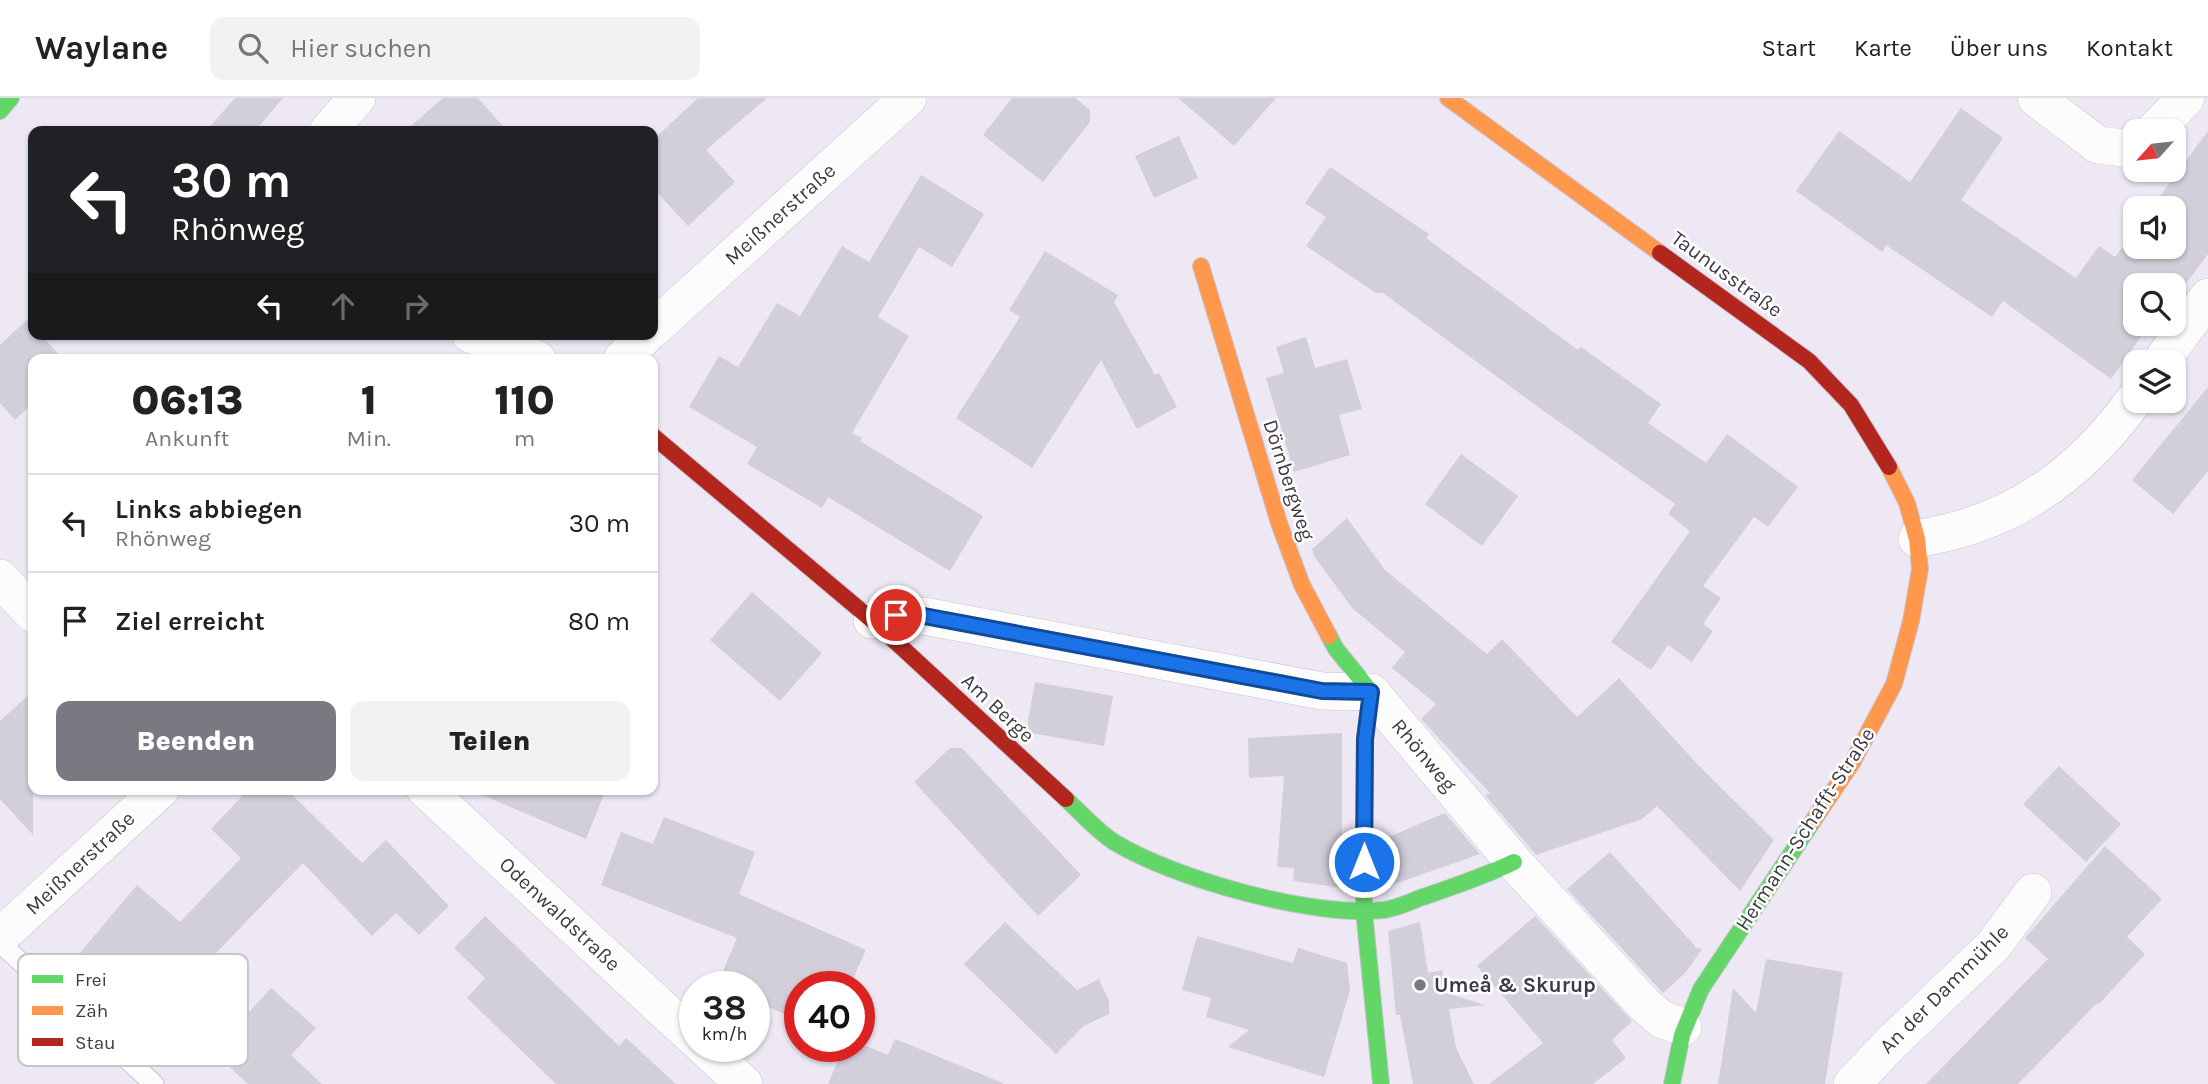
<!DOCTYPE html>
<html lang="de">
<head>
<meta charset="utf-8">
<style>
	body { margin:0; font-family:Karla,sans-serif; background:#f2f2f2; color:#222; height:100vh; display:flex; flex-direction:column; font-size:26px; white-space:nowrap }
	* { box-sizing:border-box; margin:0 }
	p { font-size:23px; color:#767676 }
	.icon { flex:none; width:38px; height:38px; fill:none; stroke:currentColor; stroke-width:2; stroke-linecap:round; stroke-linejoin:round }
	.map { position:relative; flex:1; overflow:hidden }
	.panel { position:absolute; left:28px; top:256px; width:630px; height:441px; display:flex; flex-direction:column; background:#fff; border-radius:14px; box-shadow:0 2px 5px #0004 }
	.panel>* { flex:none }
	.hud { position:absolute; left:28px; top:28px; width:630px; height:214px; border-radius:14px; box-shadow:0 2px 5px #0004; background:#202124; color:#fff; overflow:hidden }
	.needle { width:46px; rotate:243deg }
	.tools { position:absolute; left:2123px; top:21px; display:grid; gap:14px }
	.tools a { display:grid; place-items:center; width:63px; height:63px; border-radius:14px; background:#fff; box-shadow:0 2px 5px #0004; font-size:35px }
	.speed { position:absolute; left:679px; top:873px; display:flex; gap:14px; font-size:35px; font-weight:700; text-align:center }
	.speed>* { display:grid; place-content:center; width:91px; height:91px; border-radius:50%; background:#fff; box-shadow:0 2px 5px #0004; line-height:1 }
	.speed small { font-size:18px; font-weight:400 }
	.speed .limit { border:10px solid #d22; background:#fff; color:#111 }
	.pin { position:absolute; display:grid; place-items:center; width:60px; height:60px; color:#fff; margin:-30px; border:4px solid #fff; border-radius:50%; box-shadow:0 2px 7px #0007 }
	.me { position:absolute; width:77px; margin:-38px; rotate:0deg; stroke-linejoin:round; filter:drop-shadow(0 0 5px #0008) }
	.turn { display:flex; align-items:center; gap:24px; height:147px; padding:0 28px; font-size:32px }
	.turn .icon { width:91px; height:91px; stroke-width:2.5 }
	.turn b { display:block; font-size:49px; line-height:60px }
	.lanes { display:flex; align-items:center; height:66px; padding:0 28px; background:#0003; justify-content:center; gap:35px; direction:ltr }
	.lanes .off { opacity:.35 }
	.eta { display:flex; justify-content:space-evenly; align-items:center; height:119px; text-align:center }
	.eta b { font-size:42px; font-weight:800; line-height:49px }
	.action { display:flex; gap:14px; margin-top:auto; padding:14px 28px }
	.action a { flex:1; height:80px; border-radius:14px; background:#7c7882; color:#fff; font-size:28px; font-weight:800; line-height:80px; text-align:center }
	.action a+a { background:#f2f2f2; color:#222 }
	ul { padding:0; list-style:none }
	li { display:flex; align-items:center; gap:21px; height:98px; padding:0 28px; border-top:2px solid #e0e0e0 }
	li div { flex:1 }
	li b { display:block; font-size:26px }
	li em { font-style:normal }
	header { display:flex; align-items:center; gap:42px; box-sizing:border-box; height:98px; padding:0 35px; background:#fff; border-bottom:2px solid #e0e0e0 }
	header strong { font-size:33px }
	nav { display:flex; gap:38px; margin-inline-start:auto; font-size:24px }
	.search { width:490px; height:63px; background:#f2f2f2; display:flex; align-items:center; gap:18px; box-sizing:border-box; padding:0 24px; border-radius:14px; color:#767676; font-size:26px }
	.map>svg:first-child { display:block }
	.building { fill:#d3cfda }
	.lines { fill:none; stroke-linecap:round; stroke-linejoin:round }
	.lane-casing { stroke:#c9c4cf; stroke-width:21 }
	.street-casing { stroke:#c9c4cf; stroke-width:38 }
	.fast-casing { stroke:#c9c4cf; stroke-width:18 }
	.slow-casing { stroke:#c9c4cf; stroke-width:18 }
	.jam-casing { stroke:#c9c4cf; stroke-width:18 }
	.lane { stroke:#fcfcfd; stroke-width:19 }
	.street { stroke:#fcfcfd; stroke-width:37 }
	.fast { stroke:#63d668; stroke-width:16 }
	.slow { stroke:#ff974d; stroke-width:16 }
	.jam { stroke:#b3261e; stroke-width:16 }
	.route-casing { stroke:#114b97; stroke-width:18 }
	.route { stroke:#1a73e8; stroke-width:12 }
	.poi-dot { fill:#7c7882; stroke:#fff; stroke-width:2.5 }
	.labels { text-anchor:middle; stroke-width:5; stroke-linejoin:round; paint-order:stroke }
	.street-label { font-size:21px; fill:#3f3b44; stroke:#fff }
	.poi-label { font-size:21px; font-weight:bold; fill:#3f3b44; stroke:#fff; text-anchor:start }
	.key { fill:#fff; stroke:#c5c4c7; stroke-width:2 }
	.key-label { font-size:19px; fill:#3f3b44 }
</style>
</head>
<body>
<header>
<strong>Waylane</strong>
<div class="search"><svg class="icon" aria-label="search" viewBox="0 0 24 24"><circle cx="10" cy="10" r="6"/><path d="M15 15l6 6"/></svg>Hier suchen</div>
<nav><a>Start</a><a>Karte</a><a>Über uns</a><a>Kontakt</a></nav>
</header>
<div class="map">
<svg width="2208" height="986" viewBox="0 0 2208 986">
	<rect width="100%" height="100%" fill="#ede8f4"/>
	<g class="building">
		<path d="M 235,0 L 283,0 L 255,33 L 206,33 Z"/>
		<path d="M 443,0 L 478,0 L 507,33 L 405,33 Z"/>
		<path d="M 698,0 L 767,0 L 706,52 L 735,84 L 688,128 L 653,90 L 653,42 Z"/>
		<path d="M 1012,0 L 1075,0 L 1090,12 L 1090,24 L 1043,84 L 983,37 Z"/>
		<path d="M 1178,0 L 1276,0 L 1234,48 Z"/>
		<path d="M 1961,10 L 2003,40 L 1961,102 L 2076,180 L 2099,148 L 2115,159 L 2135,132 L 2135,149 L 2174,149 L 2174,110 L 2151,110 L 2208,33 L 2208,156 L 2185,187 L 2177,187 L 2174,192 L 2174,187 L 2135,187 L 2135,226 L 2150,226 L 2111,281 L 2003,203 L 1992,219 L 1886,147 L 1882,154 L 1796,93 L 1839,33 L 1910,84 Z"/>
		<path d="M 1179,38 L 1198,80 L 1154,100 L 1135,58 Z"/>
		<path d="M 1330,69 L 1429,136 L 1426,140 L 1578,252 L 1581,249 L 1661,306 L 1648,325 L 1706,365 L 1727,336 L 1798,389 L 1768,429 L 1754,419 L 1703,488 L 1721,500 L 1703,526 L 1713,533 L 1692,564 L 1668,547 L 1651,572 L 1611,544 L 1690,433 L 1668,416 L 1675,406 L 1534,306 L 1383,195 L 1376,195 L 1306,148 L 1326,119 L 1305,105 Z"/>
		<path d="M 921,77 L 984,116 L 952,169 L 919,149 L 878,219 L 909,238 L 852,335 L 862,340 L 860,343 L 983,418 L 950,473 L 828,399 L 822,410 L 747,366 L 757,349 L 689,309 L 719,258 L 738,269 L 777,205 L 800,218 L 842,148 L 869,164 Z"/>
		<path d="M 1045,153 L 1118,197 L 1114,204 L 1155,277 L 1159,275 L 1177,309 L 1137,331 L 1101,262 L 1032,370 L 956,320 L 1020,219 L 1009,212 Z"/>
		<path d="M 33,216 L 33,236 L 40,236 L 63,261 L 33,261 L 33,305 L 15,322 L 0,305 L 0,247 Z"/>
		<path d="M 1306,239 L 1315,270 L 1347,261 L 1362,311 L 1339,317 L 1350,357 L 1294,374 L 1266,280 L 1284,275 L 1276,249 Z"/>
		<path d="M 2208,289 L 2208,373 L 2173,416 L 2132,382 Z"/>
		<path d="M 1461,356 L 1518,398 L 1482,448 L 1425,406 Z"/>
		<path d="M 1347,420 L 1385,472 L 1487,556 L 1502,541 L 1577,619 L 1619,580 L 1699,668 L 1774,742 L 1740,793 L 1657,708 L 1642,721 L 1536,757 L 1485,697 L 1490,695 L 1421,621 L 1436,606 L 1392,570 L 1405,554 L 1352,510 L 1314,458 L 1312,451 Z"/>
		<path d="M 752,494 L 822,555 L 780,603 L 710,542 Z"/>
		<path d="M 1035,584 L 1113,598 L 1104,648 L 1026,634 Z"/>
		<path d="M 33,593 L 33,737 L 0,701 L 0,623 Z"/>
		<path d="M 1342,635 L 1342,790 L 1293,783 L 1294,770 L 1277,769 L 1284,678 L 1249,680 L 1248,640 Z"/>
		<path d="M 950,650 L 962,650 L 1081,777 L 1038,818 L 914,684 Z"/>
		<path d="M 2059,668 L 2121,726 L 2086,764 L 2023,706 Z"/>
		<path d="M 249,691 L 286,691 L 362,765 L 386,742 L 449,808 L 419,837 L 396,815 L 372,838 L 303,765 L 216,855 L 220,858 L 172,915 L 120,870 L 90,905 L 59,880 L 137,787 L 180,824 L 241,760 L 211,731 Z"/>
		<path d="M 468,691 L 606,691 L 586,741 Z"/>
		<path d="M 1445,715 L 1480,756 L 1386,789 L 1386,740 Z"/>
		<path d="M 664,719 L 755,754 L 739,796 L 866,852 L 849,889 L 800,889 L 800,923 L 754,903 L 754,889 L 716,889 L 737,840 L 601,787 L 621,734 L 653,746 Z"/>
		<path d="M 2105,748 L 2162,801 L 2127,839 L 2145,856 L 2099,906 L 2097,905 L 2018,986 L 1926,986 L 2048,861 L 2025,840 Z"/>
		<path d="M 1610,754 L 1695,848 L 1694,849 L 1702,851 L 1686,874 L 1663,895 L 1567,791 Z"/>
		<path d="M 485,818 L 619,948 L 626,940 L 676,986 L 556,986 L 467,900 L 485,880 L 454,850 Z"/>
		<path d="M 1535,818 L 1632,923 L 1612,942 L 1626,960 L 1593,986 L 1489,986 L 1543,945 L 1477,868 Z"/>
		<path d="M 1005,824 L 1077,892 L 1099,881 L 1109,903 L 1109,916 L 1084,928 L 1056,956 L 964,866 Z"/>
		<path d="M 1420,824 L 1428,875 L 1442,872 L 1446,895 L 1485,907 L 1449,911 L 1456,950 L 1474,986 L 1413,986 L 1400,917 L 1396,917 L 1388,833 Z"/>
		<path d="M 1197,838 L 1293,865 L 1298,850 L 1347,865 L 1350,892 L 1324,979 L 1228,949 L 1249,932 L 1206,919 L 1211,900 L 1182,892 Z"/>
		<path d="M 1766,861 L 1843,874 L 1825,986 L 1718,986 L 1733,890 L 1756,915 Z"/>
		<path d="M 271,890 L 316,930 L 291,957 L 322,986 L 248,986 L 213,954 Z"/>
		<path d="M 895,941 L 1003,985 L 1003,986 L 828,986 L 844,948 L 859,948 L 859,945 L 888,957 Z"/>
	</g>
	<g class="lines">
		<g class="lane-casing">
			<path id="lane" d="M 0,845 L 154,986"/>
		</g>
		<g class="street-casing">
			<g id="street">
				<path d="M 2036,0 L 2098,47 L 2124,50 L 2135,45"/>
				<path d="M 328,33 L 357,0"/>
				<path d="M 2154,33 L 2186,0"/>
				<path d="M 653,231 L 908,0"/>
				<path d="M 470,236 L 537,261"/>
				<path d="M 622,261 L 647,236"/>
				<path d="M 2161,264 L 2208,199"/>
				<path d="M 1917,441 C 1935,437 1953,434 1970,428 C 2040,406 2093,359 2135,301"/>
				<path d="M 0,480 L 33,516"/>
				<path d="M 872,522 L 896,517 L 924,518 L 1322,593 L 1371,594 L 1514,764 L 1643,905 L 1661,921 L 1683,929"/>
				<path d="M 425,691 L 695,941"/>
				<path d="M 0,839 L 161,691"/>
				<path d="M 703,948 L 744,986"/>
				<path d="M 1852,986 L 1891,945 L 1993,848 L 2033,794"/>
			</g>
		</g>
		<g class="fast-casing">
			<g id="fast">
				<path d="M 0,13 L 11,0"/>
				<path d="M 1329,538 L 1336,551 L 1371,594 L 1365,641 L 1364,813 L 1381,986"/>
				<path d="M 1066,701 C 1081,715 1097,733 1114,744 C 1175,781 1313,820 1384,812 C 1397,810 1408,805 1420,800 C 1452,789 1483,779 1514,764"/>
				<path d="M 1672,986 L 1682,937 L 1701,891 L 1813,723"/>
			</g>
		</g>
		<g class="slow-casing">
			<g id="slow">
				<path d="M 1448,0 L 1660,155"/>
				<path d="M 1201,168 L 1279,425 L 1302,487 L 1329,538"/>
				<path d="M 1813,723 L 1852,665 L 1894,586 L 1911,523 L 1920,471 L 1917,441 L 1907,405 L 1889,369"/>
			</g>
		</g>
		<g class="jam-casing">
			<g id="jam">
				<path d="M 1660,155 L 1809,263 L 1851,307 L 1889,369"/>
				<path d="M 653,338 L 872,522 L 1066,701"/>
			</g>
		</g>
		<use href="#lane" class="lane"/>
		<use href="#street" class="street"/>
		<use href="#fast" class="fast"/>
		<use href="#slow" class="slow"/>
		<use href="#jam" class="jam"/>
	</g>
	<g class="lines">
		<g class="route-casing">
			<path id="route" d="M 896,517 L 924,518 L 1322,593 L 1371,594 L 1365,641 L 1364,764"/>
		</g>
		<use href="#route" class="route"/>
	</g>
	<circle class="poi-dot" cx="1420" cy="887" r="7"/>
	<g class="labels">
		<g class="street-label">
			<text transform="translate(780 116) rotate(-42)" y="7">Meißnerstraße</text>
			<text transform="translate(1727 176) rotate(36)" y="7">Taunusstraße</text>
			<text transform="translate(1289 382) rotate(72)" y="7">Dörnbergweg</text>
			<text transform="translate(998 610) rotate(43)" y="7">Am Berge</text>
			<text transform="translate(1424 657) rotate(50)" y="7">Rhönweg</text>
			<text transform="translate(1805 731) rotate(-57)" y="7">Hermann-Schafft-Straße</text>
			<text transform="translate(80 765) rotate(-43)" y="7">Meißnerstraße</text>
			<text transform="translate(560 816) rotate(43)" y="7">Odenwaldstraße</text>
			<text transform="translate(1944 891) rotate(-45)" y="7">An der Dammühle</text>
		</g>
		<g class="poi-label">
			<text x="1434" y="894">Umeå &amp; Skurup</text>
		</g>
	</g>
	<rect x="18" y="856" width="230" height="112" rx="10" class="key"/>
	<rect x="32" y="877" width="31" height="8" fill="#63d668"/>
	<rect x="32" y="908" width="31" height="9" fill="#ff974d"/>
	<rect x="32" y="940" width="31" height="8" fill="#b3261e"/>
	<g class="key-label">
		<text x="75" y="888">Frei</text>
		<text x="75" y="919">Zäh</text>
		<text x="75" y="951">Stau</text>
	</g>
</svg>
<div class="tools">
<a><svg class="needle" viewBox="-14 -14 28 28"><path d="M0-13l5 13h-10z" fill="#e53935"/><path d="M0 13l5-13h-10z" fill="#767676"/></svg></a>
<a><svg class="icon" aria-label="sound" viewBox="0 0 24 24"><path d="M4 9h4l5-4v14l-5-4H4zM17 9q2 3 0 6"/></svg></a>
<a><svg class="icon" aria-label="search" viewBox="0 0 24 24"><circle cx="10" cy="10" r="6"/><path d="M15 15l6 6"/></svg></a>
<a><svg class="icon" aria-label="layers" viewBox="0 0 24 24"><path d="M12 4l9 5-9 5-9-5zM3 14l9 5 9-5"/></svg></a>
</div>
<div class="speed"><div>38<small>km/h</small></div><div class="limit">40</div></div>
<div class="pin" style="left:896px;top:517px;background:#d93025"><svg class="icon" aria-label="arrive" viewBox="0 0 24 24"><path d="M6 21V4h12l-3 4 3 4H6"/></svg></div>
<svg class="me" style="left:1364px;top:764px" viewBox="-20 -20 40 40"><circle r="17" fill="#1a73e8" stroke="#fff" stroke-width="3"/><path d="M0-11L8 9 0 5-8 9z" fill="#fff"/></svg>
<div class="hud">
<div class="turn"><svg class="icon" aria-label="left" viewBox="0 0 24 24"><path d="M17 20v-9H6M10 6l-5 5 5 5"/></svg><div><b>30 m</b>Rhönweg</div></div>
<div class="lanes"><svg class="icon" aria-label="left" viewBox="0 0 24 24"><path d="M17 20v-9H6M10 6l-5 5 5 5"/></svg><svg class="icon off" aria-label="ahead" viewBox="0 0 24 24"><path d="M12 20V5M6 11l6-6 6 6"/></svg><svg class="icon off" aria-label="right" viewBox="0 0 24 24"><path d="M7 20v-9h11M14 6l5 5-5 5"/></svg></div>
</div>
<section class="panel">
<div class="eta">
<div><b>06:13</b><p>Ankunft</p></div>
<div><b>1</b><p>Min.</p></div>
<div><b>110</b><p>m</p></div>
</div>
<ul>
<li><svg class="icon" aria-label="left" viewBox="0 0 24 24"><path d="M17 20v-9H6M10 6l-5 5 5 5"/></svg><div><b>Links abbiegen</b><p>Rhönweg</p></div><em>30 m</em></li>
<li><svg class="icon" aria-label="arrive" viewBox="0 0 24 24"><path d="M6 21V4h12l-3 4 3 4H6"/></svg><div><b>Ziel erreicht</b></div><em>80 m</em></li>
</ul>
<div class="action"><a>Beenden</a><a>Teilen</a></div>
</section>
</div>
</body>
</html>
